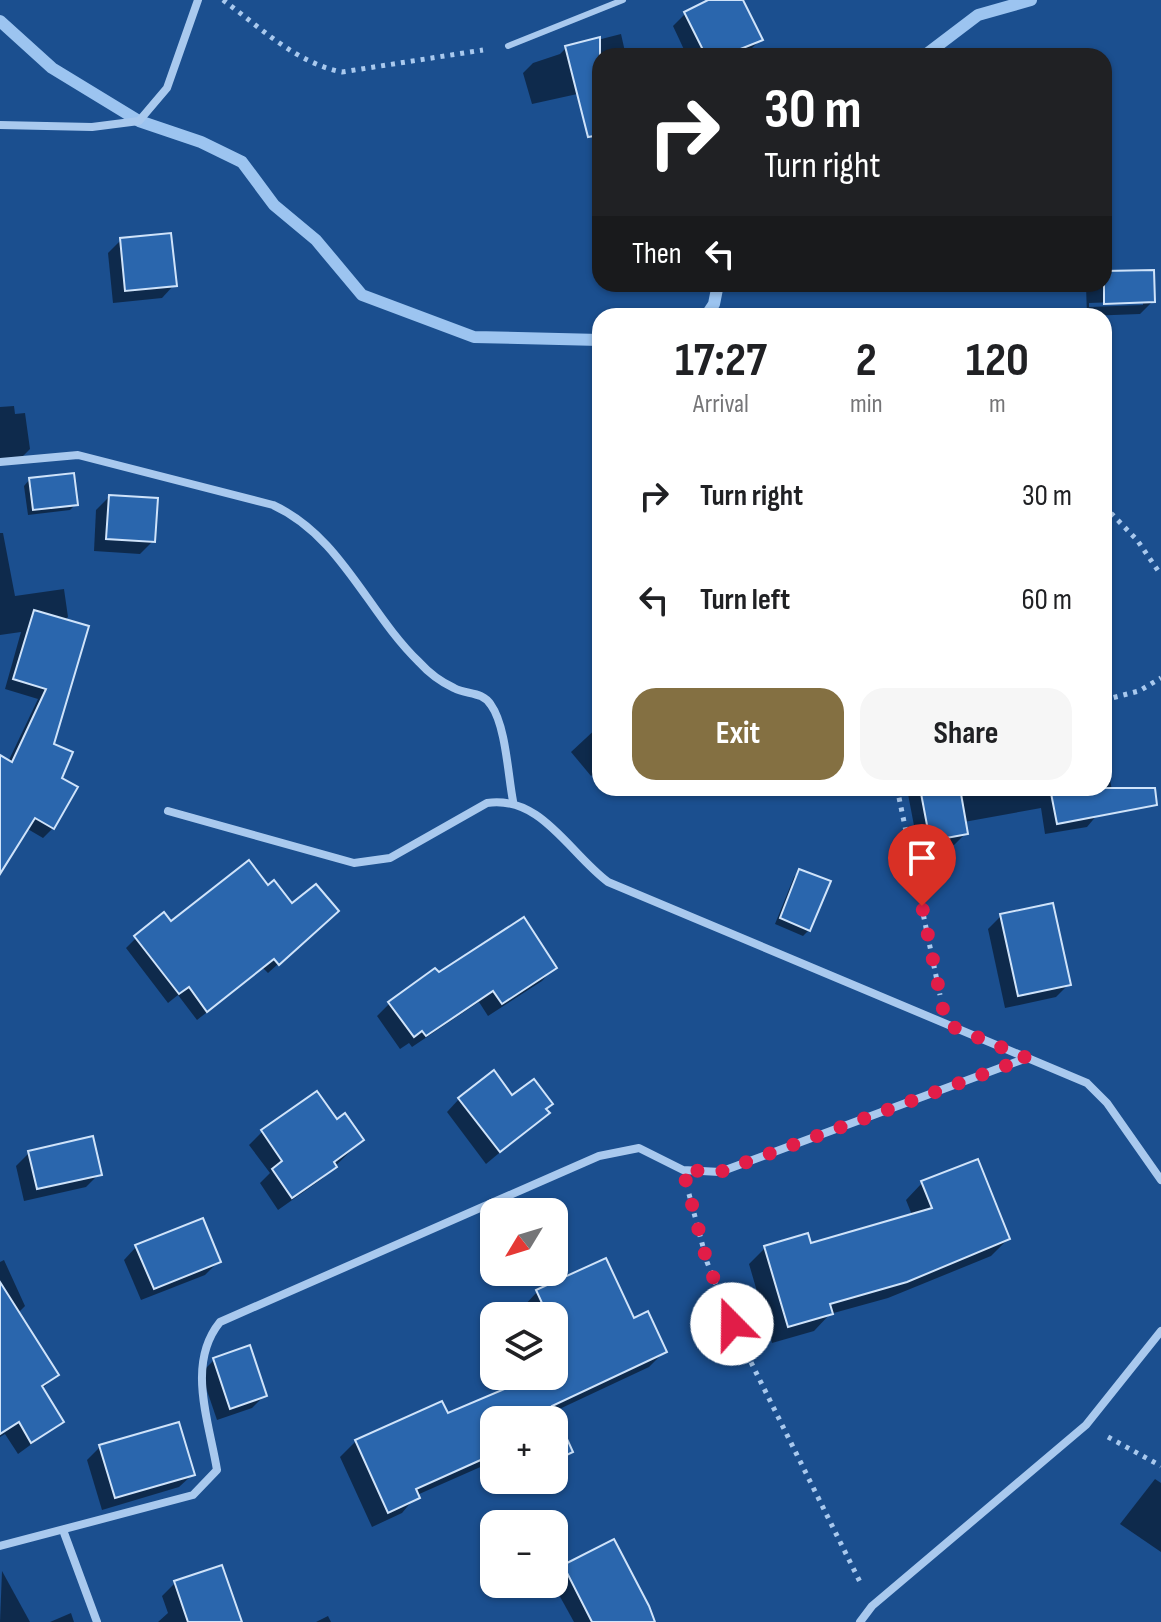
<!DOCTYPE html>
<html lang="en">
<head>
<meta charset="utf-8">
<style>
	body { margin:0; font-family:"Sofia Sans Condensed",sans-serif; background:#f6f6f6; color:#202124; height:100vh; display:flex; flex-direction:column; font-size:30px; white-space:nowrap }
	* { box-sizing:border-box; margin:0 }
	p { font-size:26px; color:#757577 }
	.icon { flex:none; width:44px; height:44px; fill:none; stroke:currentColor; stroke-width:2; stroke-linecap:round; stroke-linejoin:round }
	.map { position:relative; flex:1; overflow:hidden }
	.drawer { position:absolute; left:592px; top:308px; width:520px; height:488px; display:flex; flex-direction:column; background:#fff; border-radius:24px; box-shadow:0 2px 6px #0004 }
	.drawer>* { flex:none }
	.top-card { position:absolute; left:592px; top:48px; width:520px; height:244px; border-radius:24px; box-shadow:0 2px 6px #0004; background:#202124; color:#fff; overflow:hidden }
	.needle { width:52px; rotate:232deg }
	.fabs { position:absolute; left:480px; top:1198px; display:grid; gap:16px }
	.fabs a { display:grid; place-items:center; width:88px; height:88px; border-radius:16px; background:#fff; box-shadow:0 2px 6px #0004; font-size:40px }
	.pin { position:absolute; display:grid; place-items:center; width:68px; height:68px; color:#fff; margin:-82px -34px; border-radius:50% 50% 50% 0; rotate:-45deg; box-shadow:0 0 8px #0007 }
	.pin .icon { rotate:45deg }
	.me { position:absolute; width:88px; margin:-44px; rotate:338deg; stroke-linejoin:round; filter:drop-shadow(0 0 6px #0008) }
	.turn { display:flex; align-items:center; gap:28px; height:168px; padding:0 40px; font-size:36px }
	.turn .icon { width:104px; height:104px; stroke-width:2.5 }
	.turn b { display:block; font-size:56px; line-height:68px }
	.then { display:flex; align-items:center; height:76px; padding:0 40px; background:#0003; gap:16px; font-size:30px }
	.eta { display:flex; justify-content:space-evenly; align-items:center; height:136px; text-align:center }
	.eta b { font-size:48px; font-weight:700; line-height:56px }
	.button { display:flex; gap:16px; margin-top:auto; padding:16px 40px }
	.button a { flex:1; height:92px; border-radius:24px; background:#847042; color:#fff; font-size:32px; font-weight:700; line-height:92px; text-align:center }
	.button a+a { background:#f6f6f6; color:#202124 }
	ul { padding:0; list-style:none }
	li { display:flex; align-items:center; gap:24px; height:104px; padding:0 40px }
	li div { flex:1 }
	li b { display:block; font-size:30px }
	li em { font-style:normal }
	.map>svg:first-child { display:block }
	.shadow { fill:#0007; fill-rule:evenodd }
	.lines { fill:none; stroke-linecap:round; stroke-linejoin:round }
	.stream { stroke:#9cc4f0; stroke-width:12 }
	.building { fill:#2a66ad; stroke:#cfe3fa; stroke-width:2 }
	.path { stroke:#a9c9ee; stroke-width:5; stroke-dasharray:4 6; stroke-linecap:butt }
	.service { stroke:#a9c9ee; stroke-width:6 }
	.minor { stroke:#a9c9ee; stroke-width:8 }
	.route { stroke:#e11d48; stroke-width:14; stroke-dasharray:0 25.2 }
</style>
</head>
<body>
<div class="map">
<svg width="1161" height="1622" viewBox="0 0 1161 1622">
	<rect width="100%" height="100%" fill="#1b4f8f"/>
	<g class="shadow">
		<path d="M 713,0 L 741,0 L 760,40 L 747,53 L 738,56 L 687,56 L 673,26 L 686,13 Z"/>
		<path d="M 621,34 L 626,56 L 600,56 L 600,89 L 532,104 L 523,73 L 533,63 L 560,54 L 566,48 Z"/>
		<path d="M 121,240 L 174,285 L 162,298 L 113,303 L 108,253 Z"/>
		<path d="M 1104,273 L 1153,301 L 1140,314 L 1087,316 L 1086,286 L 1104,284 ZM 1143,301 L 1143,305 L 1089,307 L 1089,303 Z"/>
		<path d="M 14,406 L 15,414 L 25,413 L 30,449 L 17,462 L 0,464 L 0,407 Z"/>
		<path d="M 30,479 L 76,504 L 70,510 L 28,515 L 24,486 Z"/>
		<path d="M 109,497 L 153,541 L 140,554 L 94,551 L 96,510 Z"/>
		<path d="M 0,533 L 3,533 L 15,596 L 64,589 L 68,617 L 64,621 L 52,745 L 59,778 L 53,828 L 43,838 L 26,828 L 0,864 L 0,757 L 8,762 L 38,699 L 5,689 L 21,632 L 0,635 Z"/>
		<path d="M 600,725 L 600,768 L 591,776 L 571,752 Z"/>
		<path d="M 1105,752 L 1113,796 L 1087,827 L 1045,834 L 1041,808 L 964,822 L 966,833 L 954,845 L 919,852 L 908,794 L 914,788 L 1104,788 Z"/>
		<path d="M 800,871 L 809,930 L 803,936 L 775,924 L 794,877 Z"/>
		<path d="M 267,888 L 292,906 L 326,921 L 268,973 L 263,968 L 197,1020 L 178,995 L 168,1003 L 126,948 L 136,938 Z"/>
		<path d="M 1001,916 L 1069,984 L 1056,997 L 1005,1008 L 988,929 Z"/>
		<path d="M 554,968 L 542,981 L 488,1016 L 479,1002 L 412,1047 L 409,1043 L 400,1049 L 377,1016 L 390,1003 L 438,975 Z"/>
		<path d="M 512,1098 L 547,1113 L 486,1164 L 447,1112 L 459,1099 Z"/>
		<path d="M 262,1132 L 362,1140 L 322,1179 L 278,1210 L 260,1183 L 270,1173 L 249,1145 Z"/>
		<path d="M 29,1153 L 99,1174 L 86,1187 L 24,1201 L 16,1166 Z"/>
		<path d="M 922,1183 L 1008,1239 L 991,1256 L 888,1298 L 830,1314 L 814,1331 L 772,1343 L 749,1264 L 765,1248 L 809,1245 L 912,1215 L 906,1200 Z"/>
		<path d="M 136,1247 L 218,1262 L 205,1275 L 141,1300 L 124,1260 Z"/>
		<path d="M 4,1260 L 25,1306 L 18,1313 L 56,1375 L 42,1389 L 62,1422 L 18,1454 L 5,1434 L 0,1437 L 0,1262 Z"/>
		<path d="M 537,1292 L 633,1321 L 665,1351 L 649,1367 L 553,1412 L 571,1452 L 555,1468 L 554,1420 L 494,1420 L 494,1461 L 417,1495 L 402,1513 L 372,1527 L 340,1457 L 356,1441 L 447,1416 L 540,1376 L 554,1376 L 554,1316 L 525,1316 L 522,1308 Z"/>
		<path d="M 214,1360 L 265,1395 L 252,1408 L 217,1420 L 201,1373 Z"/>
		<path d="M 100,1447 L 192,1475 L 179,1487 L 102,1510 L 87,1460 Z"/>
		<path d="M 1155,1479 L 1161,1483 L 1161,1552 L 1120,1524 Z"/>
		<path d="M 509,1480 L 526,1480 L 512,1486 Z"/>
		<path d="M 564,1567 L 653,1622 L 574,1622 L 553,1584 L 554,1577 Z"/>
		<path d="M 2,1571 L 30,1622 L 0,1622 Z"/>
		<path d="M 175,1583 L 240,1622 L 158,1622 L 168,1613 L 162,1596 Z"/>
		<path d="M 71,1613 L 74,1622 L 50,1622 Z"/>
		<path d="M 328,1616 L 331,1622 L 316,1622 Z"/>
	</g>
	<g class="lines">
		<g class="stream">
			<path d="M 0,21 L 52,68 L 139,121 L 201,142 L 242,162 L 274,205 L 316,240 L 362,295 L 474,337 L 600,340"/>
			<path d="M 924,56 L 978,15 L 1031,0"/>
			<path d="M 706,316 L 714,304 L 718,284"/>
		</g>
	</g>
	<g class="building">
		<path d="M 708,0 L 743,0 L 763,40 L 723,56 L 706,56 L 684,12 Z"/>
		<path d="M 600,37 L 600,135 L 588,137 L 565,46 Z"/>
		<path d="M 171,233 L 177,286 L 125,291 L 120,238 Z"/>
		<path d="M 1154,270 L 1155,302 L 1104,304 L 1104,271 Z"/>
		<path d="M 74,473 L 78,505 L 33,510 L 29,478 Z"/>
		<path d="M 109,495 L 158,498 L 155,542 L 106,539 Z"/>
		<path d="M 34,610 L 89,626 L 54,744 L 73,752 L 62,778 L 78,787 L 54,829 L 35,818 L 0,874 L 0,755 L 12,762 L 46,689 L 13,679 Z"/>
		<path d="M 920,788 L 960,788 L 968,834 L 930,841 Z"/>
		<path d="M 1050,788 L 1155,788 L 1157,805 L 1057,824 Z"/>
		<path d="M 249,860 L 268,885 L 274,880 L 292,903 L 316,884 L 339,911 L 279,965 L 274,959 L 207,1012 L 189,987 L 179,994 L 134,936 L 164,912 L 171,921 Z"/>
		<path d="M 799,869 L 831,881 L 810,931 L 780,918 Z"/>
		<path d="M 1053,903 L 1071,985 L 1018,996 L 1000,914 Z"/>
		<path d="M 524,917 L 557,968 L 502,1004 L 493,991 L 426,1036 L 422,1031 L 414,1037 L 388,1002 L 435,968 L 439,972 Z"/>
		<path d="M 494,1070 L 512,1095 L 534,1079 L 553,1104 L 546,1109 L 550,1113 L 500,1152 L 458,1098 Z"/>
		<path d="M 317,1091 L 337,1119 L 345,1113 L 364,1140 L 334,1162 L 337,1167 L 292,1198 L 272,1169 L 282,1161 L 261,1130 Z"/>
		<path d="M 93,1136 L 102,1175 L 37,1189 L 28,1151 Z"/>
		<path d="M 978,1159 L 1010,1239 L 907,1282 L 830,1304 L 833,1314 L 788,1327 L 764,1246 L 808,1233 L 811,1243 L 932,1208 L 921,1181 Z"/>
		<path d="M 203,1218 L 221,1262 L 154,1289 L 135,1245 Z"/>
		<path d="M 606,1258 L 634,1318 L 648,1311 L 667,1352 L 552,1406 L 573,1452 L 554,1461 L 554,1420 L 494,1420 L 494,1454 L 416,1489 L 420,1498 L 388,1513 L 355,1440 L 442,1401 L 448,1413 L 535,1376 L 554,1376 L 554,1316 L 548,1316 L 536,1290 Z"/>
		<path d="M 0,1282 L 59,1375 L 42,1386 L 64,1422 L 31,1443 L 19,1422 L 0,1434 Z"/>
		<path d="M 250,1345 L 267,1396 L 230,1409 L 213,1358 Z"/>
		<path d="M 179,1422 L 195,1475 L 115,1498 L 99,1445 Z"/>
		<path d="M 614,1539 L 649,1606 L 655,1622 L 592,1622 L 563,1565 Z"/>
		<path d="M 222,1565 L 242,1622 L 188,1622 L 174,1581 Z"/>
	</g>
	<g class="lines">
		<g class="path">
			<path d="M 223,0 C 261,28 296,63 342,72 L 483,50"/>
			<path d="M 1104,506 L 1137,540 L 1161,575"/>
			<path d="M 1104,700 L 1139,691 L 1161,678"/>
			<path d="M 897,788 L 940,995"/>
			<path d="M 689,1194 L 707,1262 L 732,1324 L 860,1582"/>
			<path d="M 1108,1437 L 1161,1466"/>
		</g>
		<path class="service" d="M 508,46 L 623,0"/>
		<g class="minor">
			<path d="M 0,125 L 92,127 L 139,121 L 167,88 L 198,0"/>
			<path d="M 0,462 L 78,455 L 273,505 C 341,536 368,613 419,662 C 428,672 441,682 454,688 C 467,695 482,691 491,705 C 506,726 508,776 513,801"/>
			<path d="M 168,811 L 354,863 L 390,858 L 487,803 C 541,795 569,853 608,882 L 1087,1083 L 1107,1103 L 1161,1180"/>
			<path d="M 63,1530 L 97,1622"/>
			<path d="M 0,1546 L 193,1495 L 217,1470 C 209,1421 186,1364 220,1322 L 599,1156 L 639,1148 L 683,1170 L 720,1172 L 1027,1058"/>
			<path d="M 860,1622 L 872,1606 L 1086,1425 L 1161,1331"/>
		</g>
	</g>
	<g class="lines">
		<path class="route" d="M 732,1324 L 707,1262 L 683,1170 L 720,1172 L 1027,1058 L 946,1024 L 922,906"/>
	</g>
</svg>
<div class="fabs">
<a><svg class="needle" viewBox="-14 -14 28 28"><path d="M0-13l5 13h-10z" fill="#e53935"/><path d="M0 13l5-13h-10z" fill="#757577"/></svg></a>
<a><svg class="icon" aria-label="layers" viewBox="0 0 24 24"><path d="M12 4l9 5-9 5-9-5zM3 14l9 5 9-5"/></svg></a>
<a>+</a>
<a>−</a>
</div>
<div class="pin" style="left:922px;top:906px;background:#d93025"><svg class="icon" aria-label="arrive" viewBox="0 0 24 24"><path d="M6 21V4h12l-3 4 3 4H6"/></svg></div>
<svg class="me" style="left:732px;top:1324px" viewBox="-20 -20 40 40"><circle r="19" fill="#fff"/><path d="M0-13L10 11 0 6-10 11z" fill="#e11d48"/></svg>
<div class="top-card">
<div class="turn"><svg class="icon" aria-label="right" viewBox="0 0 24 24"><path d="M7 20v-9h11M14 6l5 5-5 5"/></svg><div><b>30 m</b>Turn right</div></div>
<div class="then">Then<svg class="icon" aria-label="left" viewBox="0 0 24 24"><path d="M17 20v-9H6M10 6l-5 5 5 5"/></svg></div>
</div>
<section class="drawer">
<div class="eta">
<div><b>17:27</b><p>Arrival</p></div>
<div><b>2</b><p>min</p></div>
<div><b>120</b><p>m</p></div>
</div>
<ul>
<li><svg class="icon" aria-label="right" viewBox="0 0 24 24"><path d="M7 20v-9h11M14 6l5 5-5 5"/></svg><div><b>Turn right</b></div><em>30 m</em></li>
<li><svg class="icon" aria-label="left" viewBox="0 0 24 24"><path d="M17 20v-9H6M10 6l-5 5 5 5"/></svg><div><b>Turn left</b></div><em>60 m</em></li>
</ul>
<div class="button"><a>Exit</a><a>Share</a></div>
</section>
</div>
</body>
</html>
